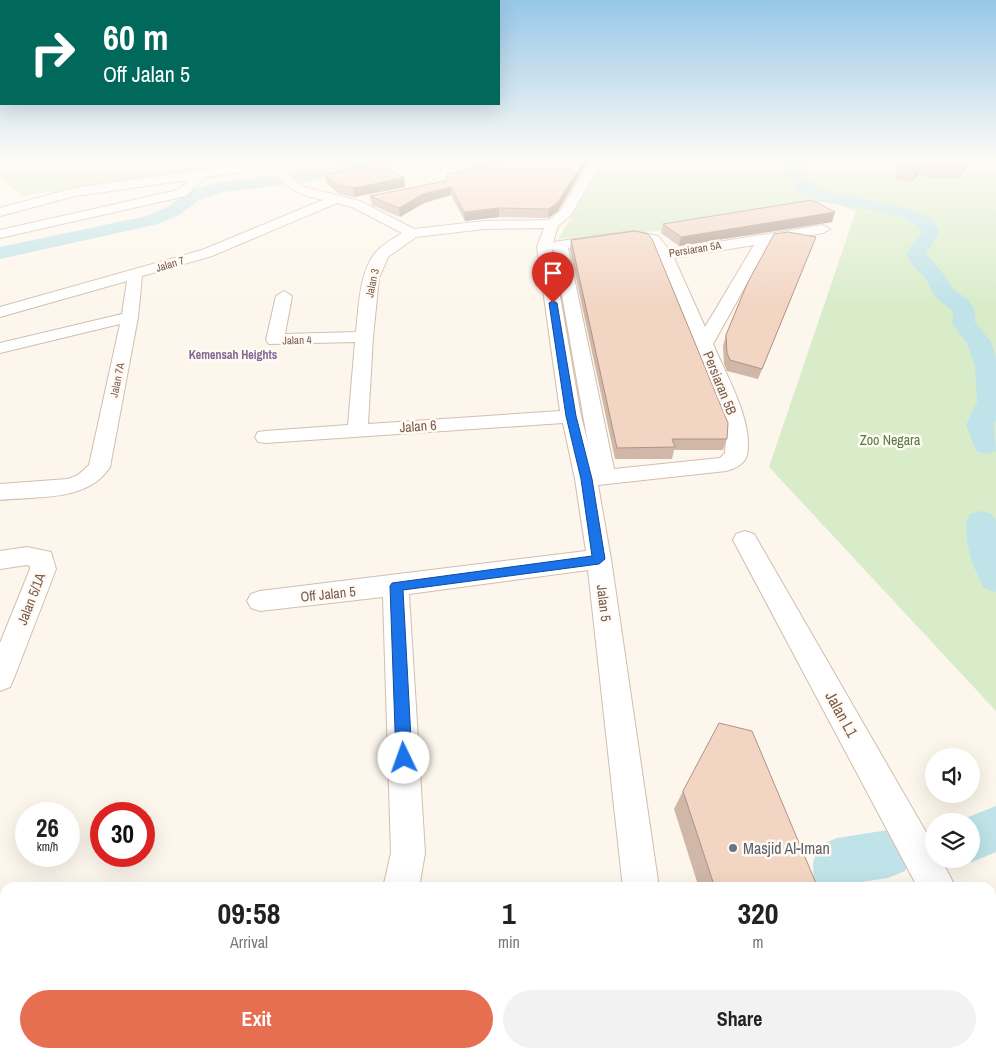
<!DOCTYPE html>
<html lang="en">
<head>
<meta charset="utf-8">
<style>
	body { margin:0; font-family:"Archivo Narrow",sans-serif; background:#f2f2f2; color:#222; height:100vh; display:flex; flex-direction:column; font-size:19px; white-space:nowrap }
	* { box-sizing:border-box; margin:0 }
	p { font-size:16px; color:#767676 }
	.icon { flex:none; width:28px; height:28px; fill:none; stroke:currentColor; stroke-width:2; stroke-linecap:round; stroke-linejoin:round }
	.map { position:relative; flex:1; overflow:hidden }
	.drawer { position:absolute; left:0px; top:882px; width:996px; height:176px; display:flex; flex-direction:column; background:#fff; border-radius:15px 15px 0 0; box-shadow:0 5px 20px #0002 }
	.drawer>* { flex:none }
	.banner { position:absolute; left:0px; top:0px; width:500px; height:105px; box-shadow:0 5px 20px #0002; background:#00695c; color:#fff; overflow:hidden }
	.controls { position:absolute; left:925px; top:748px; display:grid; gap:10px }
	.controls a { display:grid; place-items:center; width:55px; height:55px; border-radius:50%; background:#fff; box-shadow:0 5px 20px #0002; font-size:25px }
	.speed { position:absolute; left:15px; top:802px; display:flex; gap:10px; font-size:25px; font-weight:700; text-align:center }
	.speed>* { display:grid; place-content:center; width:65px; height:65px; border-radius:50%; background:#fff; box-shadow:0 5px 20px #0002; line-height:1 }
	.speed small { font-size:12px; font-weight:400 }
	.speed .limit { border:8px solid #d22; background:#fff; color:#111 }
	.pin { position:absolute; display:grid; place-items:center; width:42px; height:42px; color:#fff; margin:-51px -21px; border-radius:50% 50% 50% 0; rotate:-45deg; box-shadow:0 0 5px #0007 }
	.pin .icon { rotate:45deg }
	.me { position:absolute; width:55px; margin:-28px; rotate:357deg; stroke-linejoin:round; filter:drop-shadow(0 0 4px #0008) }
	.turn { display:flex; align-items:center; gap:18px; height:105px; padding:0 20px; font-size:22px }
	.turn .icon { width:65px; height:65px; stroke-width:2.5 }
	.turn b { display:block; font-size:35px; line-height:42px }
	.eta { display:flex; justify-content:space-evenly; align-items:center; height:85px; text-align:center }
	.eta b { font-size:30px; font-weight:700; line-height:35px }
	.cta { display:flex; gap:10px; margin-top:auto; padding:10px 20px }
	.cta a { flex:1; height:58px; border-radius:30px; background:#e76f51; color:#fff; font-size:20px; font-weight:700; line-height:58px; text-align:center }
	.cta a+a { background:#f2f2f2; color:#222 }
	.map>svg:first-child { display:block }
	.green { fill:#d8ecc9 }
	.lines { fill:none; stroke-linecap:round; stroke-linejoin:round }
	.river { fill:#bfe3e8; fill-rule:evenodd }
	.minor-casing { stroke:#d1beb0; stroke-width:2 }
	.minor { fill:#fff; fill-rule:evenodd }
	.wall { fill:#d1b7a8 }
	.shaded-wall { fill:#aa9588 }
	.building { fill:#f3d5c3; stroke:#aa9588 }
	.route { fill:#1a73e8; stroke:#114b97 }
	.worship-dot { fill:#6b7280; stroke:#fffaf3; stroke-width:2 }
	.labels { text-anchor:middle; stroke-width:5; stroke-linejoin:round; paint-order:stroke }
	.far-street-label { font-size:11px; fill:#7a5c4d; stroke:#fffaf3 }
	.far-neighbourhood-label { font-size:12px; font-weight:bold; fill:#846695; stroke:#fffaf3 }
	.street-label { font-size:14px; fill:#7a5c4d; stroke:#fffaf3 }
	.park-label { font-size:14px; fill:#537a41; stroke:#fffaf3 }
	.near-street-label { font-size:16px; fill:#7a5c4d; stroke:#fffaf3 }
	.near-worship-label { font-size:16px; fill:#5b616d; stroke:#fffaf3; text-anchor:start }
</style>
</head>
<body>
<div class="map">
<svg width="996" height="1058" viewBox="0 0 996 1058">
	<rect width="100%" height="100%" fill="#fdf6ec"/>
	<g class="green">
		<path d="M 0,158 L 274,158 L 22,196 L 0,176 Z"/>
		<path d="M 303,158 L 389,158 L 296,180 L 284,167 L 292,160 Z"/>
		<path d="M 432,158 L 536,158 L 469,174 Z"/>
		<path d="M 607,158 L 996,158 L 996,711 L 769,467 L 856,211 L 828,201 L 657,231 L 558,239 Z"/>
	</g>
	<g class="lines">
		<g class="river">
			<path d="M 374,158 L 402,158 L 399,161 L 306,182 L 223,192 L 199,200 L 181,214 L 158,224 L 0,259 L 0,247 L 147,216 L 169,206 L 187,192 L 215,183 L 306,172 Z"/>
			<path d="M 788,158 L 803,158 L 805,176 L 819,189 L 913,210 L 932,219 L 940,233 L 926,254 L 942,272 L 952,288 L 968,300 L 975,311 L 975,322 L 991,342 L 996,357 L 996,420 L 994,425 L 996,451 L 986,454 L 976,451 L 966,425 L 977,402 L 975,367 L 967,343 L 952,323 L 953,311 L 935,297 L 926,279 L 913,266 L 906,254 L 922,233 C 909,207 833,209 808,197 C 801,194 793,183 789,177 Z"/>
			<path d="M 981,511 L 992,514 L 996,520 L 996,592 L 984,588 C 974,571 959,532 970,514 Z"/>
			<path d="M 996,806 L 996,852 L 972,862 L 963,859 L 971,859 L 971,821 L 958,821 Z"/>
			<path d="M 888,830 L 905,837 L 912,854 L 905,871 L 888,878 L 861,882 L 860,888 L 814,888 L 813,862 L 820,845 L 837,838 Z"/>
			<path d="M 826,1054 L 883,1054 L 885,1058 L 827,1058 Z"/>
		</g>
		<g class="minor-casing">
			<g id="minor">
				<path d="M 286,158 L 303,158 L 283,166 L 295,182 L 304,187 L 360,201 L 414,229 L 484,221 L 549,220 L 559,212 L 594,158 L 604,158 L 571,215 L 558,226 L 553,242 L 634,231 L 658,236 L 669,250 L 823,225 L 830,229 L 823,233 L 770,242 L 713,344 C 726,375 754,422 747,455 C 745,464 734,469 726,471 L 598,485 L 611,559 L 659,888 L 623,888 L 588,570 L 409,594 L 425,853 L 419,888 L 383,888 L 391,853 L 383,597 L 260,611 L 251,608 L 247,601 L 251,594 L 260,591 L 586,551 L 575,479 L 563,423 L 265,443 L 258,442 L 255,437 L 258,432 L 265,431 L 348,425 L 355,342 L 269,344 L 266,340 L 276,296 L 284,291 L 292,296 L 285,334 L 356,332 C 359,307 359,272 376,252 C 383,244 393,239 402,233 L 352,207 L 337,203 L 212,256 L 142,276 L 138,317 L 110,467 C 88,502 37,496 0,500 L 0,484 L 68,479 L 78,475 L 89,465 L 120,324 L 0,353 L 0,343 L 122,314 L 127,281 L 0,317 L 0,307 L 202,250 L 323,200 C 300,195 284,189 272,168 L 205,177 L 186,196 L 0,238 L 0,230 L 178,190 L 189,180 L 75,196 L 0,216 L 0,208 L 74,188 ZM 544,228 L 537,247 L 560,411 L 368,424 L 373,337 L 379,278 L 388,257 L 416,237 L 484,229 ZM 634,239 L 648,242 L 658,255 L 727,426 L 725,453 L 720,458 L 614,469 L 568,248 ZM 754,245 L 705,327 L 674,258 ZM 552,250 L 554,250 L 588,443 L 581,416 Z"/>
				<path d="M 745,531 L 754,534 L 934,846 L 934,859 L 941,859 L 956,888 L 918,888 L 733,540 L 736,534 Z"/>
				<path d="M 27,547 L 51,552 L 56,569 L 14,678 L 10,687 L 0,691 L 0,643 L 30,569 L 30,566 L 27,565 L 0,569 L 0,551 Z"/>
				<path d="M 996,907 L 996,945 L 991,947 L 991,909 Z"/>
				<path d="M 620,1054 L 662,1054 L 661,1058 L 619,1058 Z"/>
			</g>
		</g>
		<use href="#minor" class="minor"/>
	</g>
	<g class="wall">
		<path d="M 905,158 L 971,158 L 966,168 L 958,178 L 936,179 L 918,175 L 911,182 L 894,178 L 901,162 Z"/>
		<path d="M 447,174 L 558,211 L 548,218 L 499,217 L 465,221 L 451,195 L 424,203 L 400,217 L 372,205 L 370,196 L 445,181 L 447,178 Z"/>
		<path d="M 325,175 L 404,178 L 405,187 L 354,197 L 339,194 L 326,183 Z"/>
		<path d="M 832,222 L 679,246 L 661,233 L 663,224 Z"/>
		<path d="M 571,240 L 727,439 L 723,450 L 674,450 L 672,459 L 615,459 L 570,250 Z"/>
		<path d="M 812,246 L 758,379 L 727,371 L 724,364 L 723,346 L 726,335 Z"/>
		<path d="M 683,791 L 818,888 L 699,888 L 674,809 Z"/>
		<path d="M 663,1054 L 847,1054 L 849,1058 L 662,1058 L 664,1054 Z"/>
	</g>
	<g class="shaded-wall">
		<path d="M 586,158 L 590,158 L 558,211 L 548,218 L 549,209 Z"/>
		<path d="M 925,158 L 918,175 L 911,182 L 918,165 Z"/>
		<path d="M 969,158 L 971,158 L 966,168 L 958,178 L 966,162 Z"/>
		<path d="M 404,178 L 405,187 L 354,197 L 353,188 Z"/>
		<path d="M 451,187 L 451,195 L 424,203 L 400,217 L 399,208 L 423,194 Z"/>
		<path d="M 499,208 L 499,217 L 465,221 L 464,212 Z"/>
		<path d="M 835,212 L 832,222 L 679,246 L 681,237 Z"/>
		<path d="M 816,237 L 812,246 L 758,379 L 762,369 Z"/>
	</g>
	<g class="building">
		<path d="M 519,158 L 586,158 L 558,202 L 549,209 L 499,208 L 464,212 L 451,187 L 423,194 L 399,208 L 370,196 L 445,181 L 448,177 L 447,174 Z"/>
		<path d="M 905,158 L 969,158 L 966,162 L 943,162 L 925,158 L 918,165 L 901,162 Z"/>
		<path d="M 382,163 L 404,178 L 353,188 L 338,185 L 325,175 Z"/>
		<path d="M 812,200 L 835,212 L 681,237 L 663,224 Z"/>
		<path d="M 635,231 L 648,234 L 652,239 L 728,423 L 727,439 L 672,439 L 675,447 L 617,448 L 571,240 Z"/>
		<path d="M 788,232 L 816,237 L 762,369 L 730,360 L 727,353 L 726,335 L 747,284 L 774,234 Z"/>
		<path d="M 719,723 L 752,731 L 818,888 L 715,888 L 683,791 Z"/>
		<path d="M 671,1054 L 847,1054 L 849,1058 L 670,1058 Z"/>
	</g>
	<linearGradient id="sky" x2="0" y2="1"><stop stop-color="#97c7e8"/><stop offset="0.52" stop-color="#fefbf6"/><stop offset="1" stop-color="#fefbf6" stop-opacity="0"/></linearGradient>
	<rect width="996" height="306" fill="url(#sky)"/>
	<path class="route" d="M 553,301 L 557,303 L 576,416 L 592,479 L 605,559 L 599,564 L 403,590 L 412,758 L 409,763 L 404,765 L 399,763 L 396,758 L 390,586 L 392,583 L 592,556 L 581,479 L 566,416 L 549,303 Z"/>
	<circle class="worship-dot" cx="733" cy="848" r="5"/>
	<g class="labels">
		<g class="far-street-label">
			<text transform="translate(695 249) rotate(-9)" y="4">Persiaran 5A</text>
			<text transform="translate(170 264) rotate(-17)" y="4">Jalan 7</text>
			<text transform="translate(372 283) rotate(-78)" y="4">Jalan 3</text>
			<text transform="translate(297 340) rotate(-2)" y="4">Jalan 4</text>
			<text transform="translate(117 380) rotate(-78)" y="4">Jalan 7A</text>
		</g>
		<g class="far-neighbourhood-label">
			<text x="233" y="359">Kemensah Heights</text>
		</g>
		<g class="street-label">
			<text transform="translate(720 383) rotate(68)" y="5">Persiaran 5B</text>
			<text transform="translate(418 426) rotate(-4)" y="5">Jalan 6</text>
			<text transform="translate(328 594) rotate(-6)" y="5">Off Jalan 5</text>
			<text transform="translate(31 599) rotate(-69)" y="5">Jalan 5/1A</text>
			<text transform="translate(604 603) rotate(83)" y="5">Jalan 5</text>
		</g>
		<g class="park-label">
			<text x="890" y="445">Zoo Negara</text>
		</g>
		<g class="near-street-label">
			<text transform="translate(842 714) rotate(61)" y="6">Jalan L1</text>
		</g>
		<g class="near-worship-label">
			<text x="743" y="854">Masjid Al-Iman</text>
		</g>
	</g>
</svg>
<div class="controls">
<a><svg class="icon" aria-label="sound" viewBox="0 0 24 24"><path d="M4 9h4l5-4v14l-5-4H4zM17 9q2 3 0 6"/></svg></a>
<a><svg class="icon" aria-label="layers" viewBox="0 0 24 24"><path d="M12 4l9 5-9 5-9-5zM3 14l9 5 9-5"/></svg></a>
</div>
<div class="speed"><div>26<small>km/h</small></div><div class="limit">30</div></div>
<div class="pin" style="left:553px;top:303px;background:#d93025"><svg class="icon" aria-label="arrive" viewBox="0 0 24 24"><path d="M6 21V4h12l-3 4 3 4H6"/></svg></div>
<svg class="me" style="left:404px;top:758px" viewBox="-20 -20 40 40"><circle r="19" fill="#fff"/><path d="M0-13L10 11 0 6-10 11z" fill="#1a73e8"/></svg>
<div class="banner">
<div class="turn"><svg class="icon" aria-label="right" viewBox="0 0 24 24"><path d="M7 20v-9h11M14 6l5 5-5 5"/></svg><div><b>60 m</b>Off Jalan 5</div></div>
</div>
<section class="drawer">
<div class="eta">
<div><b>09:58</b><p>Arrival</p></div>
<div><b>1</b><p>min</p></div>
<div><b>320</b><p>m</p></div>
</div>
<div class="cta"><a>Exit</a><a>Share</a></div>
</section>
</div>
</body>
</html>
